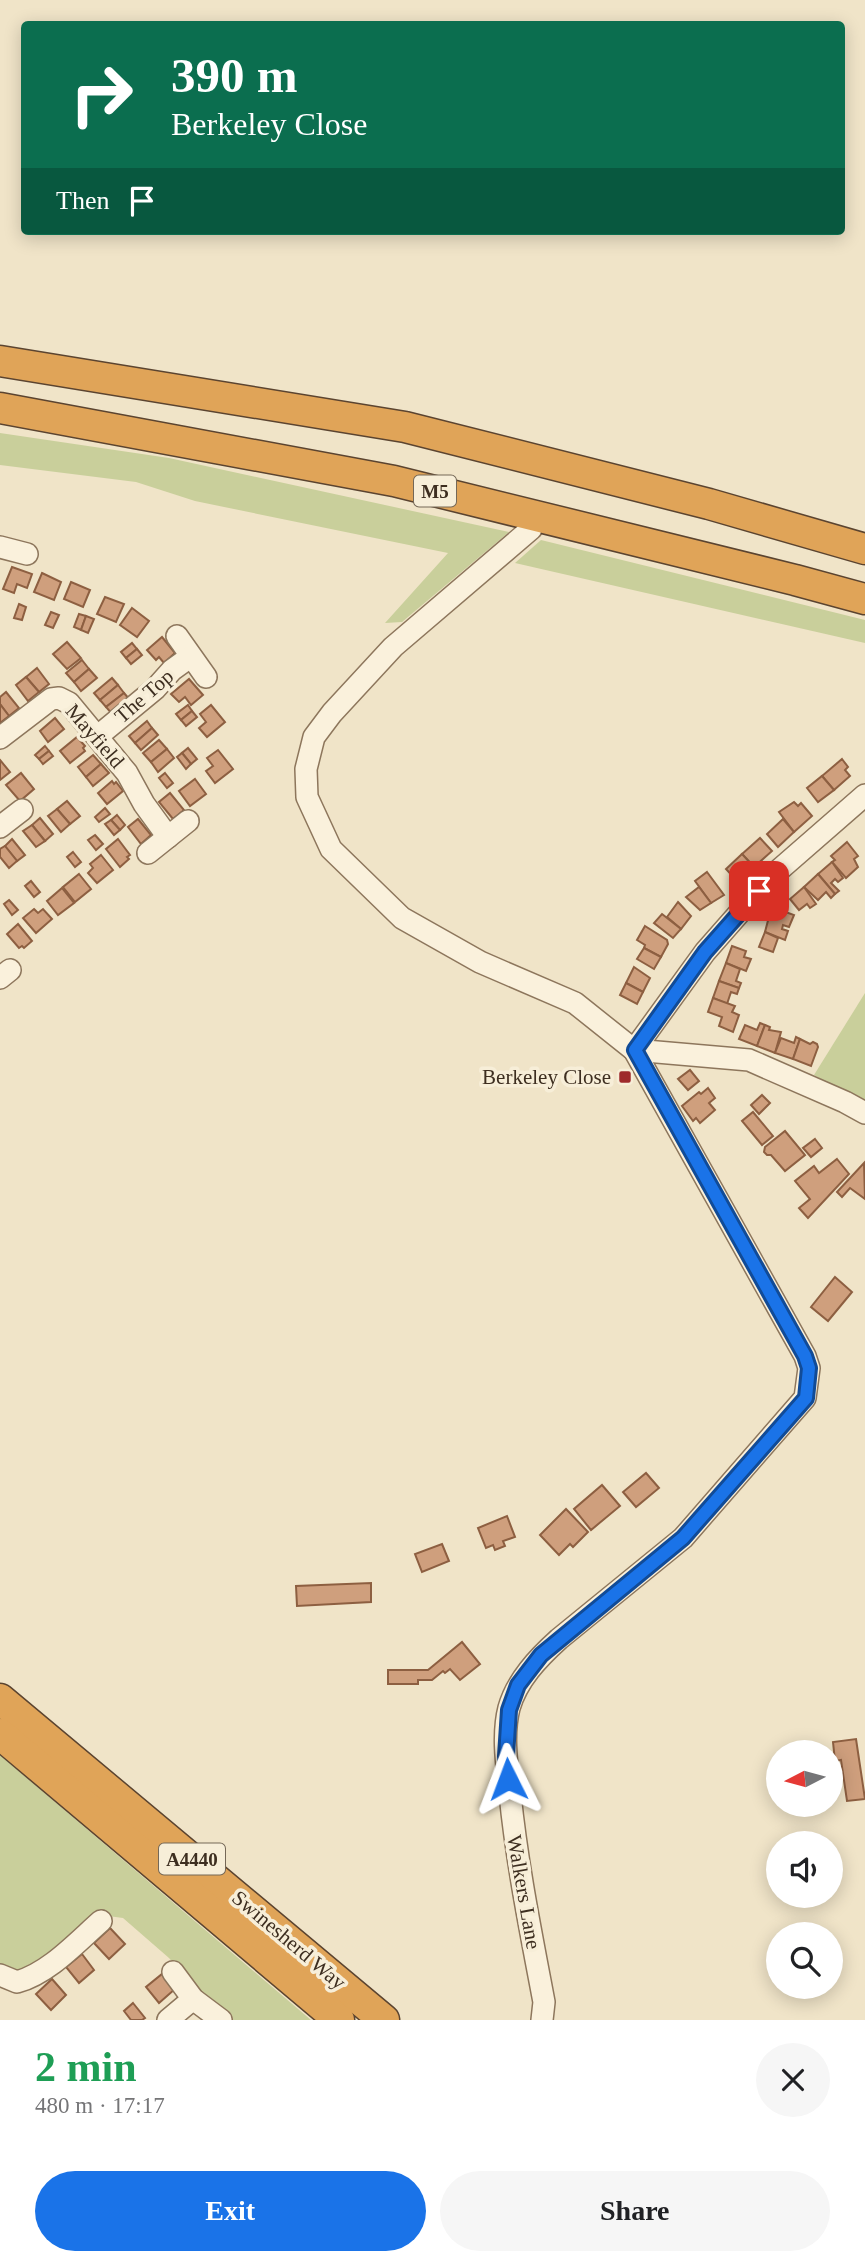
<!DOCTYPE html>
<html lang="en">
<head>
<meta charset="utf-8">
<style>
	body { margin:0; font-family:Georgia,serif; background:#f6f6f6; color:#202124; height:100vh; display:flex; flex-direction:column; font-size:26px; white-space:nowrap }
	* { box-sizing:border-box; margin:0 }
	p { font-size:23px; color:#757577 }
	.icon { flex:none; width:38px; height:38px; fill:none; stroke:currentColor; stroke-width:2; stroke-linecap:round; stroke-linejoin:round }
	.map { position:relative; height:2020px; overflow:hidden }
	.drawer { display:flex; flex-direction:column; background:#fff; flex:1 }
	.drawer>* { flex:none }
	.hud { position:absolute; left:21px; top:21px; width:824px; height:214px; border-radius:7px; box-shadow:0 4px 18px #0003; background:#0b6e4f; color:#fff; overflow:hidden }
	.needle { width:46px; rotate:264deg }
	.buttons { position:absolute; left:766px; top:1740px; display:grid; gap:14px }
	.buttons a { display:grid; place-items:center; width:77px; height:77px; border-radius:50%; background:#fff; box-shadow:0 4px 18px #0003; font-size:35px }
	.pin { position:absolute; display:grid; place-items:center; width:60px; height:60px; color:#fff; margin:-30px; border-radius:14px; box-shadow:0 4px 10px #0006 }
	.me { position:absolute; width:77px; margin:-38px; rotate:357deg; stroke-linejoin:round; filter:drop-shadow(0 0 5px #0008) }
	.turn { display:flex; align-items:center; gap:24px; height:147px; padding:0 35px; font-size:32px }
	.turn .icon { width:91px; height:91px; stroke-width:2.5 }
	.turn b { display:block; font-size:49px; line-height:60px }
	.then { display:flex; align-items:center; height:66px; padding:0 35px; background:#0003; gap:14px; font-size:26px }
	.round { display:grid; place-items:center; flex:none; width:74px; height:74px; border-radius:37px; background:#f6f6f6 }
	.headline { display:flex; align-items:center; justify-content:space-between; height:119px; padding:0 35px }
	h1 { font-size:42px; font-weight:800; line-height:52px; color:#1e9e55 }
	.cta { display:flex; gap:14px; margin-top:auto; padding:14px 35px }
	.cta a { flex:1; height:80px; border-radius:42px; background:#1a73e8; color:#fff; font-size:28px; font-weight:800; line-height:80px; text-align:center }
	.cta a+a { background:#f6f6f6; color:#202124 }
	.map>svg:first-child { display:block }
	.green { fill:#c9cf9b }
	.building { fill:#cf9f7d; stroke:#8d5f41; stroke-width:2 }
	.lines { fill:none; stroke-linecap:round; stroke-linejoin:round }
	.minor-casing { stroke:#8d765c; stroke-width:24 }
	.highway-casing { stroke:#5b4430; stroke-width:33 }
	.minor { stroke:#faf1dc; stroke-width:21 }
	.highway { stroke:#e0a458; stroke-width:30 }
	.route-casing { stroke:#114b97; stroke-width:18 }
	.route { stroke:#1a73e8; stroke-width:12 }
	.poi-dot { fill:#9e2a2b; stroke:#f7eed8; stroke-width:2.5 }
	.labels { text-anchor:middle; stroke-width:7; stroke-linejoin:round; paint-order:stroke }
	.shield { fill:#f7eed8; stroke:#756857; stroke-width:2 }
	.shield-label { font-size:19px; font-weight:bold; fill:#3d2e20 }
	.street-label { font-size:21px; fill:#3d2e20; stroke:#f7eed8 }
	.poi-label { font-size:21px; fill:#3d2e20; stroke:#f7eed8; text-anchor:end }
</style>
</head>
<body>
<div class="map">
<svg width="865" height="2020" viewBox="0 0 865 2020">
	<rect width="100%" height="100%" fill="#f0e4c8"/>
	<g class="green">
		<path d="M 0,433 L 169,458 L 509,532 L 402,622 L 385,623 L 448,553 L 195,501 L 136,482 L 0,465 Z"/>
		<path d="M 541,540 L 865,620 L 865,643 L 515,563 Z"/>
		<path d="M 865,993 L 865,1103 L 814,1075 Z"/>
		<path d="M 0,1755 L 311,2020 L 231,2020 L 211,2005 L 169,1958 L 123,1918 L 108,1916 L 16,1977 L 0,1964 Z"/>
	</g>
	<g class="building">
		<path d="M 12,567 L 32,574 L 27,588 L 17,584 L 14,593 L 3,589 Z"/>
		<path d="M 42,573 L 61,582 L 54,600 L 34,592 Z"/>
		<path d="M 71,582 L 90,590 L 83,607 L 64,599 Z"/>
		<path d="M 105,597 L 124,604 L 116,622 L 97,614 Z"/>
		<path d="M 19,604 L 26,607 L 22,620 L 14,618 Z"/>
		<path d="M 132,608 L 149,621 L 137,637 L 120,625 Z"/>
		<path d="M 51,612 L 59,615 L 53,628 L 45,625 Z"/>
		<path d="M 79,614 L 86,616 L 81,630 L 74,627 Z"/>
		<path d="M 86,616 L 94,619 L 88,633 L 81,630 Z"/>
		<path d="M 162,637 L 175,653 L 164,663 L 159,657 L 156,660 L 147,650 Z"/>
		<path d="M 67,642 L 81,658 L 67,669 L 53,654 Z"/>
		<path d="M 132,643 L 137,649 L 126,658 L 121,652 Z"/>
		<path d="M 137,649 L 142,655 L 131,664 L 126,658 Z"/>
		<path d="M 82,660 L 89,669 L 74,682 L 66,673 Z"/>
		<path d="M 37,668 L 49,684 L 39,692 L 26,677 Z"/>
		<path d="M 89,669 L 97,678 L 81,691 L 74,682 Z"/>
		<path d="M 26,677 L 39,692 L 28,701 L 16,685 Z"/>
		<path d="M 112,678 L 118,685 L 100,700 L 94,693 Z"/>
		<path d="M 189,679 L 203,695 L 191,705 L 185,697 L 179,702 L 171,694 Z"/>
		<path d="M 118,685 L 124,693 L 106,707 L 100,700 Z"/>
		<path d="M 6,692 L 19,708 L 9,716 L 0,704 L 0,697 Z"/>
		<path d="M 124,693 L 130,700 L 113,715 L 106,707 Z"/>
		<path d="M 0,704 L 9,716 L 0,723 Z"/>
		<path d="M 188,705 L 192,711 L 181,720 L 176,714 Z"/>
		<path d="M 211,705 L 225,722 L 207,737 L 199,728 L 206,722 L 200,714 Z"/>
		<path d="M 192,711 L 197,717 L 186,726 L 181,720 Z"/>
		<path d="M 55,718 L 64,729 L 48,742 L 40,731 Z"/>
		<path d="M 147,721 L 152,728 L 135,743 L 129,736 Z"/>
		<path d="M 152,728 L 158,735 L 141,750 L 135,743 Z"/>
		<path d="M 77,737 L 85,746 L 83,748 L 85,751 L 70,763 L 60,751 Z"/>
		<path d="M 159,740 L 167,749 L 151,762 L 143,753 Z"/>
		<path d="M 45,746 L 49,751 L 39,759 L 35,755 Z"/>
		<path d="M 188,748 L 197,759 L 191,764 L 182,753 Z"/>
		<path d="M 167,749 L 174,758 L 158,772 L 151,762 Z"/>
		<path d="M 218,750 L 233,769 L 215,783 L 206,771 L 213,766 L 207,758 Z"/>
		<path d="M 49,751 L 53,756 L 43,764 L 39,759 Z"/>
		<path d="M 182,753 L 191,764 L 186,769 L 177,757 Z"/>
		<path d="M 93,755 L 101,764 L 86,777 L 78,767 Z"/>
		<path d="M 842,759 L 848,767 L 845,770 L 850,776 L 834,790 L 822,776 Z"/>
		<path d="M 0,760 L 10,772 L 0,780 Z"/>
		<path d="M 101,764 L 109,773 L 93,786 L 86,777 Z"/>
		<path d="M 21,773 L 34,789 L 20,801 L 6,785 Z"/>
		<path d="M 165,773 L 173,783 L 167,788 L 159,778 Z"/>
		<path d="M 822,776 L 834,790 L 818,802 L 807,788 Z"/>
		<path d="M 195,779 L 206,794 L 190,806 L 179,791 Z"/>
		<path d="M 112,781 L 114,784 L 116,782 L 123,791 L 107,804 L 98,793 Z"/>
		<path d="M 170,793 L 184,810 L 173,819 L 159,802 Z"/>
		<path d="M 67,801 L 80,816 L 70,824 L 57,809 Z"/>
		<path d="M 794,802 L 798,806 L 801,803 L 812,816 L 794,832 L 779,812 Z"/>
		<path d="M 105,808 L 110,814 L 99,822 L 95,817 Z"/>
		<path d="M 57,809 L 70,824 L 61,832 L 48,816 Z"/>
		<path d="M 117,815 L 125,825 L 120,830 L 111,820 Z"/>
		<path d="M 40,818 L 53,834 L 45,841 L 32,825 Z"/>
		<path d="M 138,819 L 151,835 L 141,844 L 128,827 Z"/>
		<path d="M 783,819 L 794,832 L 778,847 L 767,834 Z"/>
		<path d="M 111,820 L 120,830 L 114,835 L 105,824 Z"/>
		<path d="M 32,825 L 45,841 L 36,847 L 23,831 Z"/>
		<path d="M 95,835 L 103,844 L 96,850 L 88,840 Z"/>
		<path d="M 760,838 L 772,851 L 754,867 L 742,854 Z"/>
		<path d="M 12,839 L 25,855 L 17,861 L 5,846 Z"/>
		<path d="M 118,839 L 130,855 L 127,857 L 129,859 L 120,867 L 106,849 Z"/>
		<path d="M 847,842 L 858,856 L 854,859 L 858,867 L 846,878 L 832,862 L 835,860 L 831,856 Z"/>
		<path d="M 5,846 L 17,861 L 9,868 L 0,857 L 0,849 Z"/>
		<path d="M 73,852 L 81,862 L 75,867 L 67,857 Z"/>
		<path d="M 742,854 L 754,867 L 737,881 L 726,869 Z"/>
		<path d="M 101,855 L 113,870 L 97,883 L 88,873 L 93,868 L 90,864 Z"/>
		<path d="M 832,862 L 843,878 L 838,882 L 835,879 L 831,883 L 839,891 L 835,894 L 818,874 Z"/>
		<path d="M 707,872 L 724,895 L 711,903 L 695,881 Z"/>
		<path d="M 79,874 L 91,889 L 75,902 L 63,887 Z"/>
		<path d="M 818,874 L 835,894 L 831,898 L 826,892 L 818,900 L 804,887 Z"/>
		<path d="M 31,881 L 40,892 L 34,897 L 25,886 Z"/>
		<path d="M 699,887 L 711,903 L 700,910 L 686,897 Z"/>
		<path d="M 804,887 L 816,904 L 810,908 L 807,904 L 799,910 L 790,899 Z"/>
		<path d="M 62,888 L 74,903 L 58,915 L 47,901 Z"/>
		<path d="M 9,900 L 18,910 L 12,915 L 4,904 Z"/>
		<path d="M 678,902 L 691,916 L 681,929 L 667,917 Z"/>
		<path d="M 34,909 L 38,913 L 43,909 L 52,919 L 36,933 L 23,918 Z"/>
		<path d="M 780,910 L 794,915 L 789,927 L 783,925 L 782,929 L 788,931 L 785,940 L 765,932 L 770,913 L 777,916 Z"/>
		<path d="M 662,914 L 681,929 L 673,938 L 654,923 Z"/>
		<path d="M 18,924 L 32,941 L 24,948 L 22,946 L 19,948 L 7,934 Z"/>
		<path d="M 645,926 L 667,940 L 668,944 L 661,957 L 644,948 L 645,945 L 637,940 Z"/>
		<path d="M 765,932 L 778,938 L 773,952 L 759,947 Z"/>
		<path d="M 732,946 L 746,951 L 744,957 L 751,959 L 746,971 L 726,963 Z"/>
		<path d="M 644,948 L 661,957 L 654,969 L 637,959 Z"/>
		<path d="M 726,963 L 740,969 L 736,981 L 741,983 L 739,988 L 719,981 Z"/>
		<path d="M 634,967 L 650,978 L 643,992 L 626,983 Z"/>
		<path d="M 719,981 L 739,988 L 737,994 L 731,992 L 727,1004 L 713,998 Z"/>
		<path d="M 626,983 L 643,992 L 637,1004 L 620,995 Z"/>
		<path d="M 713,998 L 735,1006 L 732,1012 L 739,1015 L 733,1032 L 719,1026 L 722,1017 L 708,1012 Z"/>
		<path d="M 760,1023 L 765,1025 L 757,1046 L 739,1039 L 745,1025 L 757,1030 Z"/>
		<path d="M 765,1025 L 770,1027 L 769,1030 L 781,1032 L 775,1053 L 757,1046 Z"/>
		<path d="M 796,1037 L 800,1039 L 793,1059 L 775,1053 L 781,1038 L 794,1043 Z"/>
		<path d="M 800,1039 L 810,1044 L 813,1042 L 817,1044 L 818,1047 L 811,1066 L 793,1059 Z"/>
		<path d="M 690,1070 L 699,1081 L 688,1090 L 678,1079 Z"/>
		<path d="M 708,1088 L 715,1098 L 709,1103 L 715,1110 L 700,1123 L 696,1118 L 693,1121 L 682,1106 L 699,1092 L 701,1094 Z"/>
		<path d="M 762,1095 L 770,1103 L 759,1114 L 751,1105 Z"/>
		<path d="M 753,1112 L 773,1136 L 762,1145 L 742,1121 Z"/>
		<path d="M 785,1131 L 805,1155 L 785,1171 L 771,1155 L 767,1155 L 764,1152 L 765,1147 Z"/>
		<path d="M 815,1139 L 822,1148 L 811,1157 L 803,1148 Z"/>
		<path d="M 837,1159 L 849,1174 L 808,1218 L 799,1208 L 810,1199 L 795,1181 L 814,1166 L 819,1173 Z"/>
		<path d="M 864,1163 L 865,1199 L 850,1188 L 842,1197 L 837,1192 Z"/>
		<path d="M 835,1277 L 852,1292 L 828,1321 L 811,1307 Z"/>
		<path d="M 646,1473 L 659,1488 L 636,1507 L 623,1492 Z"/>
		<path d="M 602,1485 L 620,1506 L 591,1530 L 574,1509 Z"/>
		<path d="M 566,1509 L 588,1532 L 573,1547 L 570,1544 L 559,1555 L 540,1535 Z"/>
		<path d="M 507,1516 L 515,1537 L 503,1541 L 505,1546 L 495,1550 L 493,1545 L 486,1548 L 478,1528 Z"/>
		<path d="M 442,1544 L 449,1561 L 422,1572 L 415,1554 Z"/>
		<path d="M 371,1583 L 371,1602 L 297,1606 L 296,1586 Z"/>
		<path d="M 462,1642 L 480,1664 L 460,1680 L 450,1669 L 445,1673 L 443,1671 L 432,1680 L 418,1680 L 418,1684 L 388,1684 L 388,1670 L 428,1670 Z"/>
		<path d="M 856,1739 L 865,1799 L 847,1801 L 841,1760 L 835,1761 L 833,1742 Z"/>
		<path d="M 110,1928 L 125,1944 L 109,1959 L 94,1943 Z"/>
		<path d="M 82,1954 L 94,1970 L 79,1983 L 66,1967 Z"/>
		<path d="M 162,1974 L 175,1989 L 159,2003 L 146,1987 Z"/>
		<path d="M 52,1979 L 66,1995 L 51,2010 L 36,1994 Z"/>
		<path d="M 133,2003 L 145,2018 L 142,2020 L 131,2020 L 124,2011 Z"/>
	</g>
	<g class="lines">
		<g class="minor-casing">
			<g id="minor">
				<path d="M 531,529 L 393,647 L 332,713 L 314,737 L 306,769 L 307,797 L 331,849 L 402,918 L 480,962 L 575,1003 L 634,1050 L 805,1356 L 809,1368 L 805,1398 L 683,1538 L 559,1639 C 538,1658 517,1680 509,1708 C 502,1735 507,1767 510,1794 C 517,1864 531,1933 544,2002 L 542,2020"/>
				<path d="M 0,547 L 27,554"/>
				<path d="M 177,636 L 206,677"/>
				<path d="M 98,736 L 155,689 L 172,670 L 190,657"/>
				<path d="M 0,738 L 51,699 L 59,698 L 69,703 L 127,773 L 144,804 L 168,837"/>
				<path d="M 0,827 L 22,810"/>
				<path d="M 148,853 L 188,821"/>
				<path d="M 0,978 L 10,970"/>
				<path d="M 634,1050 L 705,952 L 771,877 L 865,795"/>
				<path d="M 634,1050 L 749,1060 L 845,1102 L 865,1113"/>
				<path d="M 173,1972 L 193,1999 L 221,2020"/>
				<path d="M 0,1975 L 17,1982 C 49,1973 76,1943 101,1921"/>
				<path d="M 168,2020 L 193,1999"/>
			</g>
		</g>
		<g class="highway-casing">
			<g id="highway">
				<path d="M 0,361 L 405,427 L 709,504 L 865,549"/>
				<path d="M 0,408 L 394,481 L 795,580 L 865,599"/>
				<path d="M 0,1699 L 384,2020"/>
				<path d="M 0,1734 L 339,2020"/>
			</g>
		</g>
		<use href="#minor" class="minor"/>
		<use href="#highway" class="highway"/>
	</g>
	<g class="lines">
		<g class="route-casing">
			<path id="route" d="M 508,1779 L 506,1756 L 509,1710 L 518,1685 L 541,1655 L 683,1538 L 806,1398 L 809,1368 L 805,1356 L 635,1050 L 705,952 L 759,891"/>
		</g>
		<use href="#route" class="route"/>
	</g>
	<rect class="poi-dot" x="618" y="1070" width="14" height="14" rx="3.5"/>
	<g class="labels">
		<g class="shield">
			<rect x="414" y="475.5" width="42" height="31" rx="5"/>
			<rect x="159" y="1843.5" width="66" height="31" rx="5"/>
		</g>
		<g class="shield-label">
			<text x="435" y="498">M5</text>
			<text x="192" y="1866">A4440</text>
		</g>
		<g class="street-label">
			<text transform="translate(144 696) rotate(-41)" y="7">The Top</text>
			<text transform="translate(95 736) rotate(49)" y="7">Mayfield</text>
			<text transform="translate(524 1892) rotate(80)" y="7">Walkers Lane</text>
			<text transform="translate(289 1940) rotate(40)" y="7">Swinesherd Way</text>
		</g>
		<g class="poi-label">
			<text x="611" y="1084">Berkeley Close</text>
		</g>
	</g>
</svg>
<div class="buttons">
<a><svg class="needle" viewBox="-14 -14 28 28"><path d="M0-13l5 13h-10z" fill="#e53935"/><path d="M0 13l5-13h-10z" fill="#757577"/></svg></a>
<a><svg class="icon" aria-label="sound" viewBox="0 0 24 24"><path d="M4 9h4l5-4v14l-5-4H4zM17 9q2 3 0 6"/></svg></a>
<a><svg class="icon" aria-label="search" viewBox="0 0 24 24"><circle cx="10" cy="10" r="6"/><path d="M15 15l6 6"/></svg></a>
</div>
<div class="pin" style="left:759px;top:891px;background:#d93025"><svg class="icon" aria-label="arrive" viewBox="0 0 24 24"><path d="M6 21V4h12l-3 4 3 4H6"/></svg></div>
<svg class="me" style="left:508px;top:1779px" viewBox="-20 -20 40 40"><path d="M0-17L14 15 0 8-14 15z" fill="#1a73e8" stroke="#fff" stroke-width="4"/></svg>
<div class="hud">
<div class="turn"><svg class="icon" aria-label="right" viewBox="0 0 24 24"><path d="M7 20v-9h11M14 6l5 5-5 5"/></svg><div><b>390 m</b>Berkeley Close</div></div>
<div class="then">Then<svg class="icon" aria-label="arrive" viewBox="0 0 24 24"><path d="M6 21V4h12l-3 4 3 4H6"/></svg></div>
</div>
</div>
<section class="drawer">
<div class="headline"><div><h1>2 min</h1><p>480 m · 17:17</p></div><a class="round"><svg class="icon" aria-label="close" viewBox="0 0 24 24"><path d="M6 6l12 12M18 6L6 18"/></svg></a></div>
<div class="cta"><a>Exit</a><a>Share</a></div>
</section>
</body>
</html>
